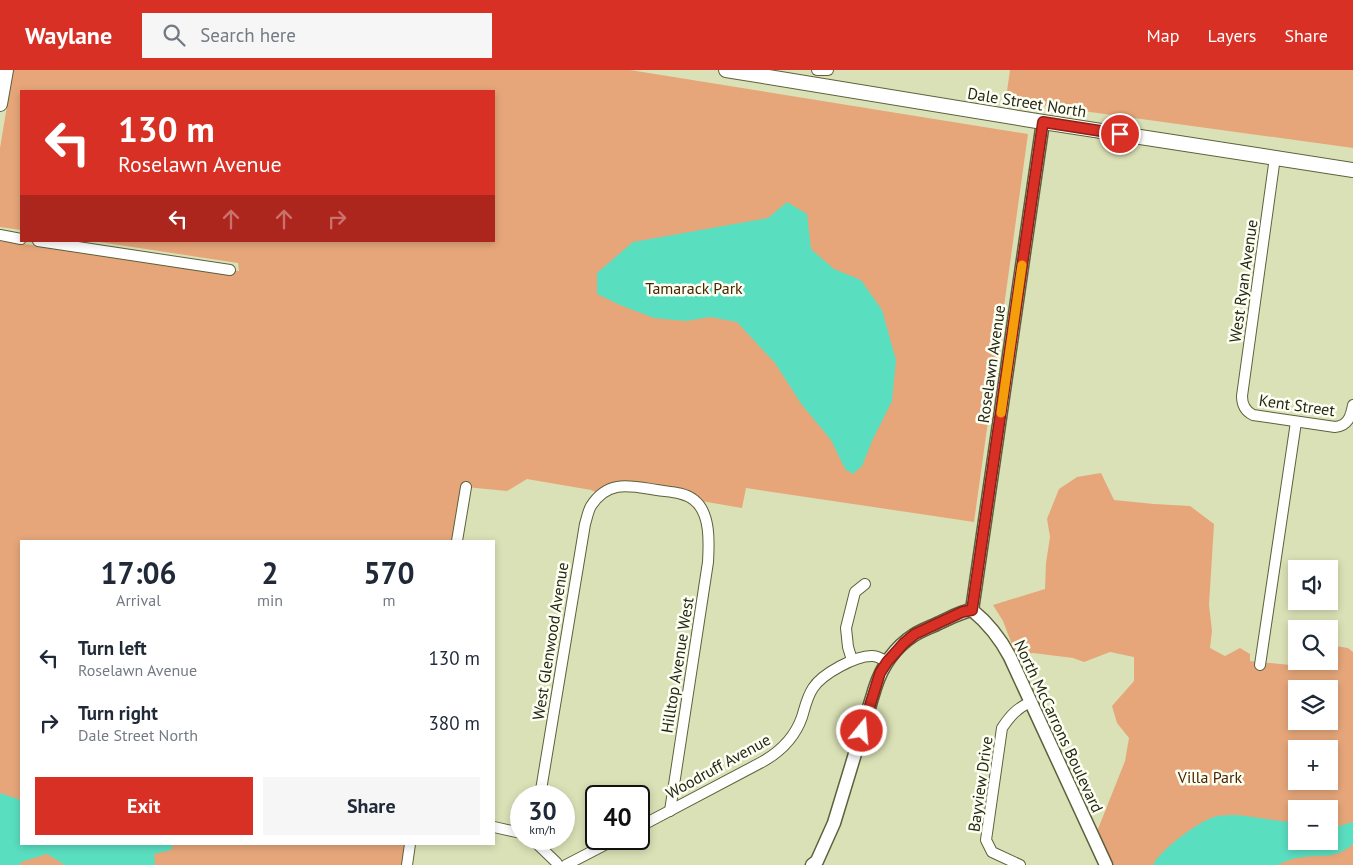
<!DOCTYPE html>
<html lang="en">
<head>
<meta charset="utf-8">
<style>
	body { margin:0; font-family:"PT Sans",sans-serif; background:#f6f6f7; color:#1f2937; height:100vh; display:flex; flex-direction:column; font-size:19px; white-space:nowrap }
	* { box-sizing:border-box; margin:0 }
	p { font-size:16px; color:#747a83 }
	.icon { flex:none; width:28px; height:28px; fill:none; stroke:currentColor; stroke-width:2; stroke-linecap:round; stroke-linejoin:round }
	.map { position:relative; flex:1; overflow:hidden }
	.details { position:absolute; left:20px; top:470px; width:475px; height:305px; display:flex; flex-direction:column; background:#fff; border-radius:0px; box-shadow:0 2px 8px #0003 }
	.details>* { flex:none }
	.banner { position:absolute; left:20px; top:20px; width:475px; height:152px; border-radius:0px; box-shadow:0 2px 8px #0003; background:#d93025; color:#fff; overflow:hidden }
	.buttons { position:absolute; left:1288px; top:490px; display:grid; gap:10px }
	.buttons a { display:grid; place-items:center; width:50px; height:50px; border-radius:0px; background:#fff; box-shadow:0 2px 8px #0003; font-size:25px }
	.speed { position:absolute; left:510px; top:715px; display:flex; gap:10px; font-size:25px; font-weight:700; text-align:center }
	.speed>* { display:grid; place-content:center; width:65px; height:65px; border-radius:50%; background:#fff; box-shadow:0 2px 8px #0003; line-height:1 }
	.speed small { font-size:12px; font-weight:400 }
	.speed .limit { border:2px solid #111; border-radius:8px; background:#fff; color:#111 }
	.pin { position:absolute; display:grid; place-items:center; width:42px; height:42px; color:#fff; margin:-21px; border:2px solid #fff; border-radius:50%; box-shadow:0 1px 5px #0007 }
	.me { position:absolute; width:55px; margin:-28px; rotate:17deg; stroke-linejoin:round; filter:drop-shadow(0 0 4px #0008) }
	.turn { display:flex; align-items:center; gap:18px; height:105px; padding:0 15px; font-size:22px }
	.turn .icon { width:65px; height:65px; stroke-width:2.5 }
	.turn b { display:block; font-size:35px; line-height:42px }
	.lanes { display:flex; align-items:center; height:48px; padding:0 15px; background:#0003; justify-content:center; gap:25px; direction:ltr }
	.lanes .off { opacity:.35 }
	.eta { display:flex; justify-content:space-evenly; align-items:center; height:85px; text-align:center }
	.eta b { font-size:30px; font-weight:700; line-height:35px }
	.action { display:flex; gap:10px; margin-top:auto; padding:10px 15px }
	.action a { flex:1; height:58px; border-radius:0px; background:#d93025; color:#fff; font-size:20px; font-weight:700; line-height:58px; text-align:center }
	.action a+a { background:#f6f6f7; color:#1f2937 }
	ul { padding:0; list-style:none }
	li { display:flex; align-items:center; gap:15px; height:65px; padding:0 15px }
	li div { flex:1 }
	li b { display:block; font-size:19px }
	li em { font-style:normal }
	header { display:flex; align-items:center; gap:30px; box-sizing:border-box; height:70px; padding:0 25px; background:#d93025; color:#fff }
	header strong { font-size:24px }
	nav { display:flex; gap:28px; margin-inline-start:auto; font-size:18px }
	.search { width:350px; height:45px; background:#f6f6f7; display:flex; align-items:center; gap:12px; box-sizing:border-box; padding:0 18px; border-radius:0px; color:#747a83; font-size:19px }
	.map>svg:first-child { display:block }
	.green { fill:#e6a67a; fill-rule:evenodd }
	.water { fill:#5adec0 }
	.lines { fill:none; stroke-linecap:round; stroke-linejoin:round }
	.minor-casing { stroke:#5c613b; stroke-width:12 }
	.tertiary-casing { stroke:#5c613b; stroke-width:15 }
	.secondary-casing { stroke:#5c613b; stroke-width:16 }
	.minor { stroke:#fff; stroke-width:10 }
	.tertiary { stroke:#fff; stroke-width:12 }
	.secondary { stroke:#fff; stroke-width:14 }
	.route-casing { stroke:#8d1f18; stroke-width:12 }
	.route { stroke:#d93025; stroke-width:9 }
	.slow { stroke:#f59e0b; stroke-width:9 }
	.labels { text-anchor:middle; stroke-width:5; stroke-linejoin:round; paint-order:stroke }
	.street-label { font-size:16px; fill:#242716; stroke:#fcfff2 }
	.park-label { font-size:16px; fill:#4b2402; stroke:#fcfff2 }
</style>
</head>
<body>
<header>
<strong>Waylane</strong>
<div class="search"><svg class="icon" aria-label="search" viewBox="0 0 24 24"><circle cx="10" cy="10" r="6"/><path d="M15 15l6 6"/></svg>Search here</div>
<nav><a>Map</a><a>Layers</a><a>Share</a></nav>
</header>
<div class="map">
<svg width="1353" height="795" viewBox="0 0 1353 795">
	<rect width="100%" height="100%" fill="#dae1b6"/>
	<g class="green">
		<path d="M 13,0 L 630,0 L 1028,64 L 974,452 L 746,418 L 742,438 L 695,430 L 624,415 L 600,424 L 591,420 L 527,409 L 507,421 L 466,417 L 457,471 L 21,471 L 21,774 L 410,774 L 407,795 L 0,795 L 0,171 L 239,201 L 238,193 L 93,171 L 494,171 L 494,21 L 21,21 L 21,160 L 0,157 L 0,78 Z"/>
		<path d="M 1010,0 L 1353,0 L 1353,78 L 1025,33 L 1025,30 L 1006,28 Z"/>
		<path d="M 1101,403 L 1114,430 L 1154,434 L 1190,436 L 1214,454 L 1209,535 L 1212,561 L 1210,578 L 1225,586 L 1240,578 L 1250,584 L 1250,591 L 1291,595 L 1302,591 L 1329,591 L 1329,575 L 1348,578 L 1353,582 L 1353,795 L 1106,795 L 1094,769 L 1125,691 L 1129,668 L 1117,653 L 1112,636 L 1134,611 L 1134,587 L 1110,582 L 1084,592 L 1073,588 L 1033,583 L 1016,585 L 1003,551 L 993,535 L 1045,519 L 1046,493 L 1050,467 L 1047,449 L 1059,419 L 1077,407 ZM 1296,619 L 1329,619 L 1329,651 L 1296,651 ZM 1296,679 L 1329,679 L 1329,711 L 1296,711 ZM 1296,739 L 1329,739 L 1329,771 L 1296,771 Z"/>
	</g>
	<g class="water">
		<path d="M 787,132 L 807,144 L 811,179 L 834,199 L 861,210 L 882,240 L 896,290 L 892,331 L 872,371 L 862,396 L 853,404 L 845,399 L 831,370 L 802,335 L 775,293 L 737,252 L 710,247 L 686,251 L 654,248 L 620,235 L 597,224 L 597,203 L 633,172 L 768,148 Z"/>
		<path d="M 0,723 L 21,730 L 21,774 L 173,774 L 171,780 L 154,784 L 155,795 L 65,795 L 47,784 L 21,792 L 19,795 L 0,795 Z"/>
		<path d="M 1238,745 L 1296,753 L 1296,771 L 1329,771 L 1329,759 L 1353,752 L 1353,774 C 1334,790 1325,784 1304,787 C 1294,788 1285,791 1277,795 L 1153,795 C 1159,781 1199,751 1214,747 C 1221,745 1230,745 1238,745 Z"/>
	</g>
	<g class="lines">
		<g class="minor-casing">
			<g id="minor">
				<path d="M 817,0 L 828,0"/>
				<path d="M 1275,87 L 1242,326 C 1242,335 1245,341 1253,345 L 1335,357 C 1348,356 1351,346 1353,335"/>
				<path d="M 0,165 L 21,169"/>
				<path d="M 38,171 L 230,200"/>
				<path d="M 457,471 L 466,417"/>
				<path d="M 852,590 L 848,577 L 846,558 L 855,522 L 865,514"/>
				<path d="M 1260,595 L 1296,352"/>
				<path d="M 540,726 L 585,454 C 587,448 588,441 591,436 C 608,409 631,416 657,420 C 669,422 684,422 694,430 C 711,443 709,474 708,492 L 670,741"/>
				<path d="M 494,757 L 521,763"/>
				<path d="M 639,757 L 762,692 C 780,682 795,667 802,647 C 805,637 807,627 813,618 C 822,604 856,585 873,586 C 877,586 883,590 887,591"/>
				<path d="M 532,769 L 556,792 L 558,795"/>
				<path d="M 407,795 L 410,774"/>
				<path d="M 566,795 L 616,769"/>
				<path d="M 1020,795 L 992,782 L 986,770 L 1002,658 C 1010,646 1017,638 1031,632"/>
			</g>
		</g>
		<g class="tertiary-casing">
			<g id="tertiary">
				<path d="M 972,540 L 1043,52"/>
				<path d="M 972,540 C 988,553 1000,568 1010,587 L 1106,795"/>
				<path d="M 812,795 L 817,791 L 834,753 L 875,618 C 882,596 894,578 914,565 C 922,560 931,557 939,553 C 950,548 960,542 972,540"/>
			</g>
		</g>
		<g class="secondary-casing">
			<g id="secondary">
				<path d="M 726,0 L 1043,52 L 1353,100"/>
				<path d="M 0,34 L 6,0"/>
			</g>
		</g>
		<use href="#minor" class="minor"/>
		<use href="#tertiary" class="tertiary"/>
		<use href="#secondary" class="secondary"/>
	</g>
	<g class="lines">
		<g class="route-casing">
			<path id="route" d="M 862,661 L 880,603 L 887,592 L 904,573 L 915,564 L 962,542 L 972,540 L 1043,52 L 1120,64"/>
		</g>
		<use href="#route" class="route"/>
		<path class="slow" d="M 1001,343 L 1022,195"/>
	</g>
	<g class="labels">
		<g class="street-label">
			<text transform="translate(1027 32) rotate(9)" y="6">Dale Street North</text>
			<text transform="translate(1243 211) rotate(-82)" y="6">West Ryan Avenue</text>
			<text transform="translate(991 294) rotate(-82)" y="6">Roselawn Avenue</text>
			<text transform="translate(1297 335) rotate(8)" y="6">Kent Street</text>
			<text transform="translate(550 571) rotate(-81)" y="6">West Glenwood Avenue</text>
			<text transform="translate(677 595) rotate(-81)" y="6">Hilltop Avenue West</text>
			<text transform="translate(1059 656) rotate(65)" y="6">North McCarrons Boulevard</text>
			<text transform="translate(718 696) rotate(-29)" y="6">Woodruff Avenue</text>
			<text transform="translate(980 714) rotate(-82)" y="6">Bayview Drive</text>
		</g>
		<g class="park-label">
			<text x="694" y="224">Tamarack Park</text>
			<text x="1210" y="713">Villa Park</text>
		</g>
	</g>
</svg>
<div class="buttons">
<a><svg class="icon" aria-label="sound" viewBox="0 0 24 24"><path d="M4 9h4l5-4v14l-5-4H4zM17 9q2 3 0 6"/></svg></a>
<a><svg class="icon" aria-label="search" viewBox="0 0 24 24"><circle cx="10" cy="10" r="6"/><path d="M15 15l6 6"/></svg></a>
<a><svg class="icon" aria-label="layers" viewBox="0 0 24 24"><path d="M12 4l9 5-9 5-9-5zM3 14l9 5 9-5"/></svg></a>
<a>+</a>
<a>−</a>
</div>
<div class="speed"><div>30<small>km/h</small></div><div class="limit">40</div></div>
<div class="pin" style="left:1120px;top:64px;background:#d93025"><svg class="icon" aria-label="arrive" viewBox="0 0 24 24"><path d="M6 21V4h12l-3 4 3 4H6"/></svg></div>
<svg class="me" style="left:862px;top:661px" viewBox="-20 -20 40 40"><circle r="17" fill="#d93025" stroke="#fff" stroke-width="3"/><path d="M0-11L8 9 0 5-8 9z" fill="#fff"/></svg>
<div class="banner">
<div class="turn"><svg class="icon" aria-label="left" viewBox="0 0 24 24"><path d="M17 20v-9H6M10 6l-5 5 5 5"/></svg><div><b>130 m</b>Roselawn Avenue</div></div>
<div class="lanes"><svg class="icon" aria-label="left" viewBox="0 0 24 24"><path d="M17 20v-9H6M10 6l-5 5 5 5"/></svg><svg class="icon off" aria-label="ahead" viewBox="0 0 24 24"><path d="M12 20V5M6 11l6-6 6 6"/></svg><svg class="icon off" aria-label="ahead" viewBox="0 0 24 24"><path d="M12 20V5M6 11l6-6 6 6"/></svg><svg class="icon off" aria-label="right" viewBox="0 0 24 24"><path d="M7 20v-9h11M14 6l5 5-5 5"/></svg></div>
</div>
<section class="details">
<div class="eta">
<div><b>17:06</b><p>Arrival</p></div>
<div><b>2</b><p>min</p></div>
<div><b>570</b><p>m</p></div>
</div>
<ul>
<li><svg class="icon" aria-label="left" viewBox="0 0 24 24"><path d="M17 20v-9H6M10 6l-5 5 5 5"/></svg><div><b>Turn left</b><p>Roselawn Avenue</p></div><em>130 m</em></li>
<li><svg class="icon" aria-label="right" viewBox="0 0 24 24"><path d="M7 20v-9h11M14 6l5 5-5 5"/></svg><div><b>Turn right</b><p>Dale Street North</p></div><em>380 m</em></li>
</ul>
<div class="action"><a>Exit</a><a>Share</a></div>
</section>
</div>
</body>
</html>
